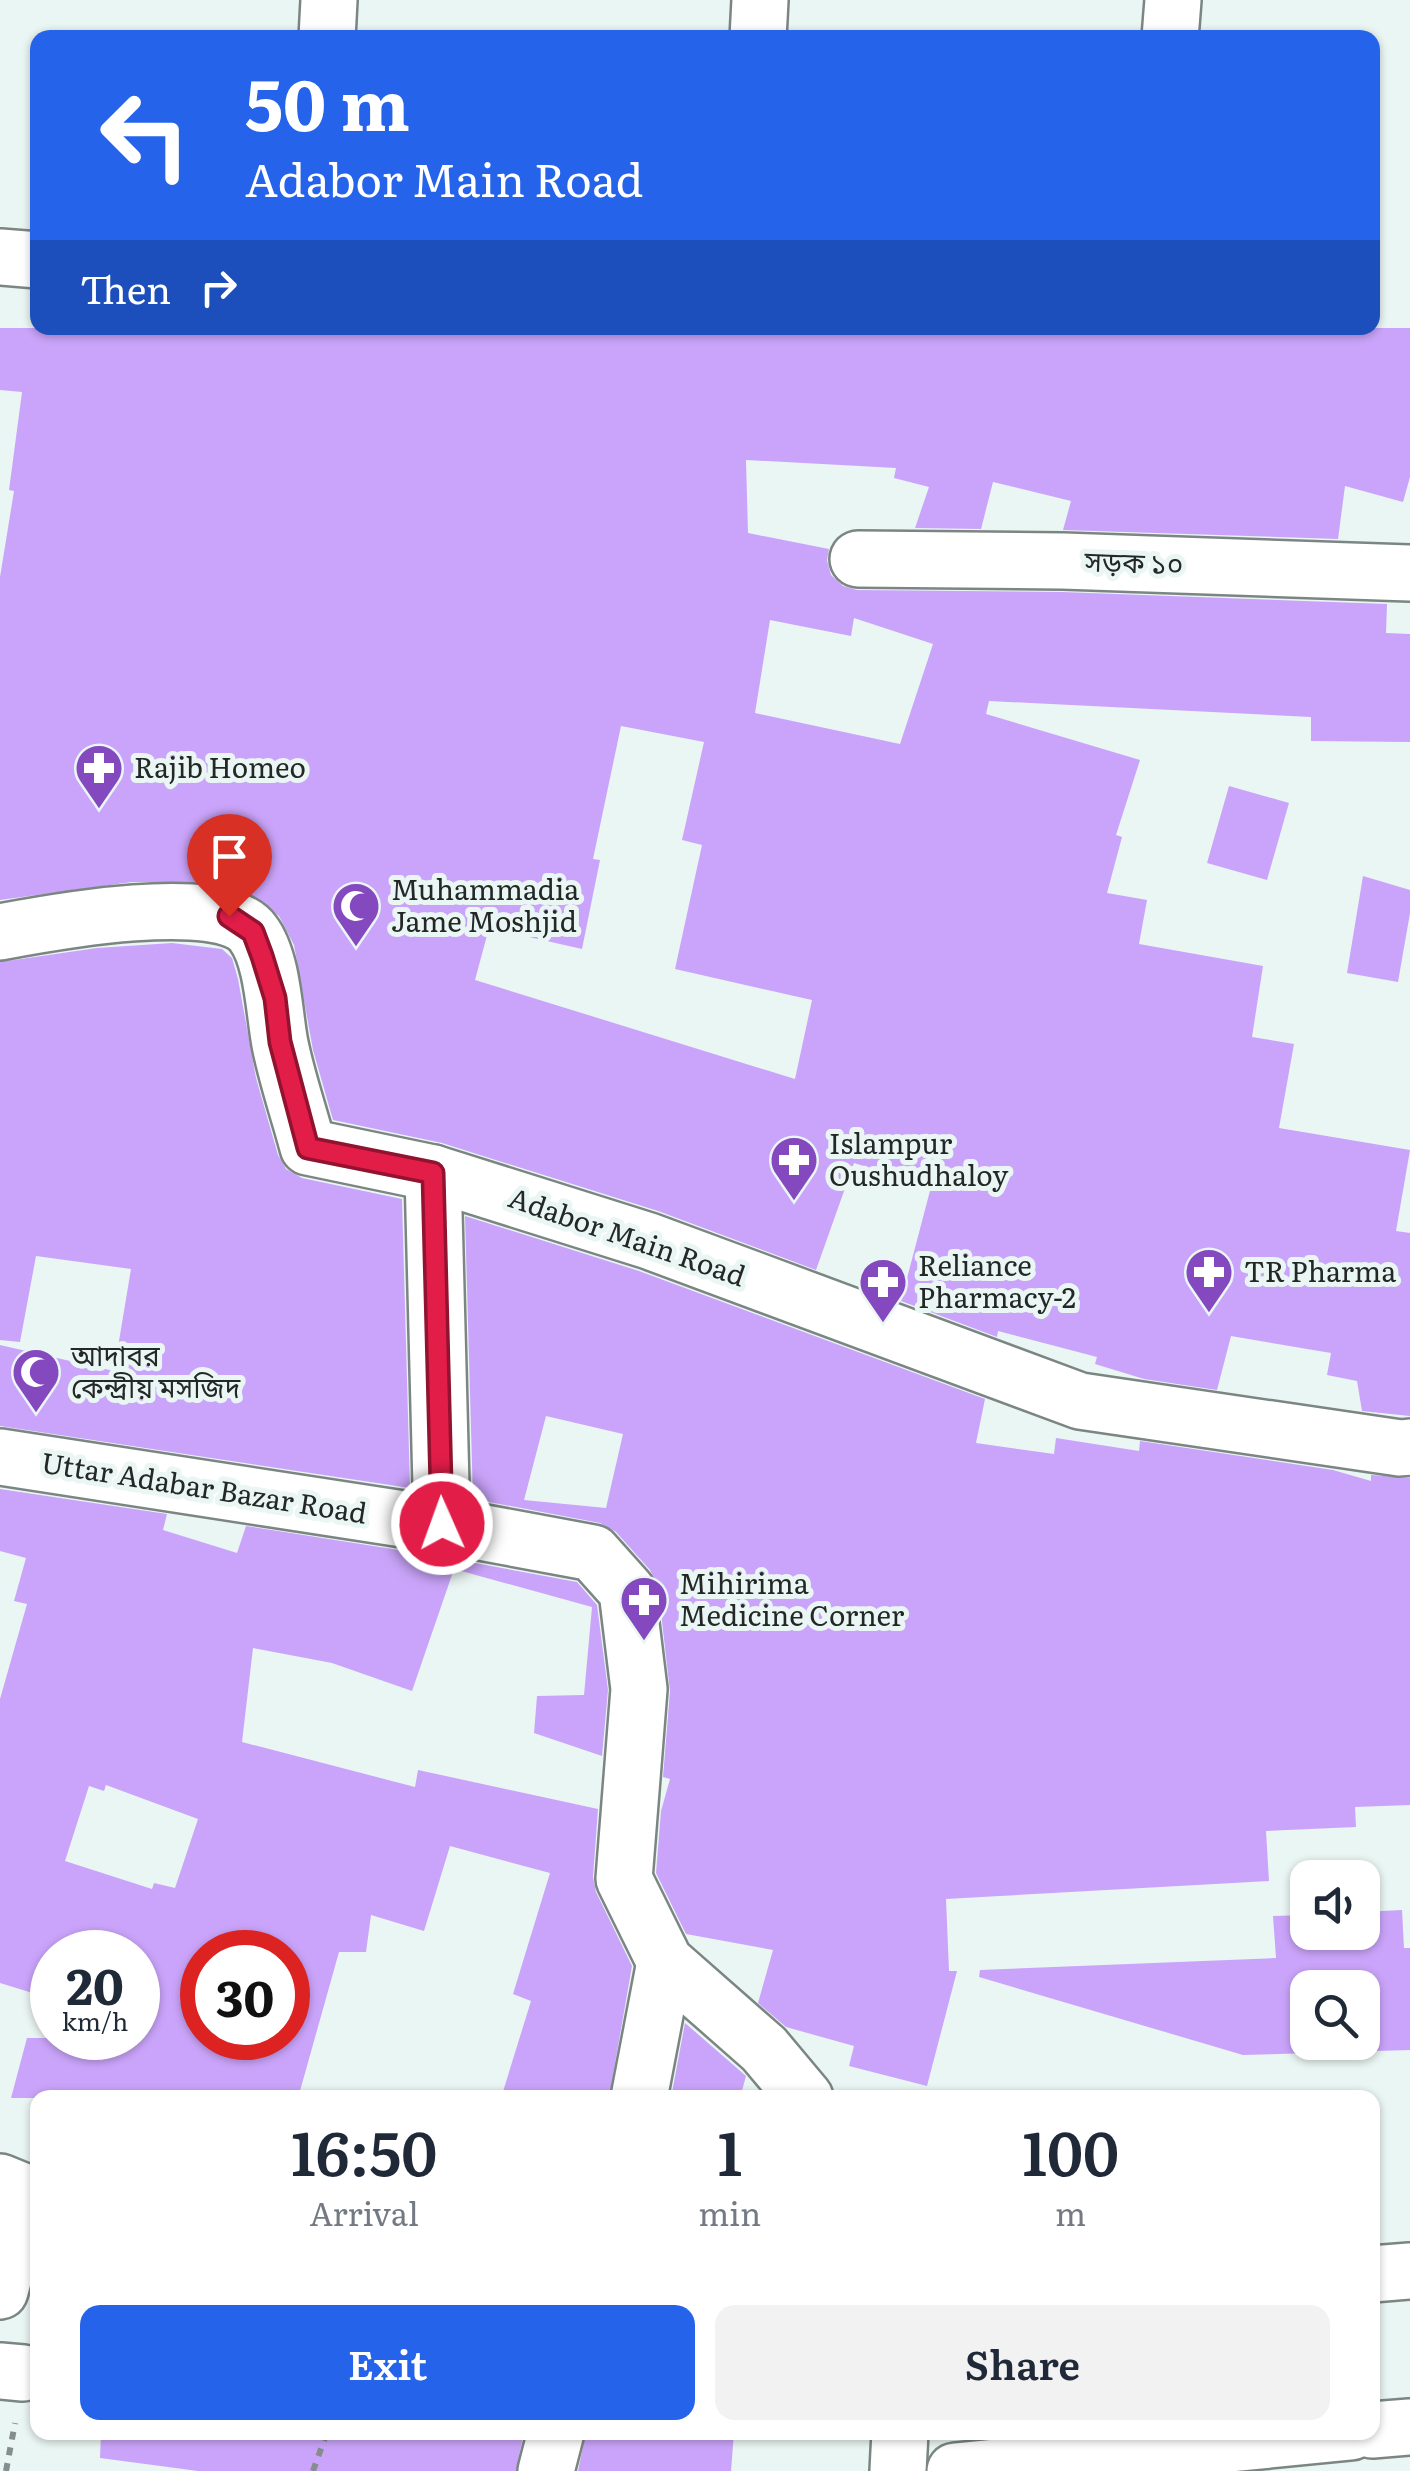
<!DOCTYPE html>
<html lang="en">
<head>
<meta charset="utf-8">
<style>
	body { margin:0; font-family:Literata,"Noto Sans Bengali",serif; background:#f2f2f3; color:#1f2937; height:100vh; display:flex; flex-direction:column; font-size:38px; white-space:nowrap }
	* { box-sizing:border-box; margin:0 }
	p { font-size:32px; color:#747a83 }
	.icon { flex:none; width:55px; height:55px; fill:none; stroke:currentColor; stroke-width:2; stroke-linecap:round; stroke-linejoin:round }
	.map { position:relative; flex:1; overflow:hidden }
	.side { position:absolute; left:30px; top:2090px; width:1350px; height:350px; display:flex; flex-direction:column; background:#fff; border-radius:20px; box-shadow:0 2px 8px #0004 }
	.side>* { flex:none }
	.hud { position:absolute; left:30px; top:30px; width:1350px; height:305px; border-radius:20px; box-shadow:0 2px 8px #0004; background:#2563eb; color:#fff; overflow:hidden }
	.tools { position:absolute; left:1290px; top:1860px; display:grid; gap:20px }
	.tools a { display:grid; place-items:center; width:90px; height:90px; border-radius:20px; background:#fff; box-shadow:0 2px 8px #0004; font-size:50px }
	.speed { position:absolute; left:30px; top:1930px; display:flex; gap:20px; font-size:50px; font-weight:700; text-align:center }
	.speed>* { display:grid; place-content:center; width:130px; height:130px; border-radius:50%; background:#fff; box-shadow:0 2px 8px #0004; line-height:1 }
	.speed small { font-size:25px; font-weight:400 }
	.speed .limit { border:15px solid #d22; background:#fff; color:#111 }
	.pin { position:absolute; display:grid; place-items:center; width:85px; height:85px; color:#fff; margin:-102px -42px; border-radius:50% 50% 50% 0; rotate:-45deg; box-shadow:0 0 10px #0007 }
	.pin .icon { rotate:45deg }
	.me { position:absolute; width:110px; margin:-55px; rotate:358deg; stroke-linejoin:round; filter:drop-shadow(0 0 8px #0008) }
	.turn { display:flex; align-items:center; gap:35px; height:210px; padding:0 50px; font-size:45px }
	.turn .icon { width:130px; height:130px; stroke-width:2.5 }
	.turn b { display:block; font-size:70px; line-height:85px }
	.then { display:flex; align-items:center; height:95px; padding:0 50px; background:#0003; gap:20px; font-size:38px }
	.eta { display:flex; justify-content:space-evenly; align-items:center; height:170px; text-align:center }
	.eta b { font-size:60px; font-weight:600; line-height:70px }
	.button { display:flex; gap:20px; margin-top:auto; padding:20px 50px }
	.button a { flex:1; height:115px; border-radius:20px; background:#2563eb; color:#fff; font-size:40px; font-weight:600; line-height:115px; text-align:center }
	.button a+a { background:#f2f2f3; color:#1f2937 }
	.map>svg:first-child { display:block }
	.building { fill:#caa4fa; fill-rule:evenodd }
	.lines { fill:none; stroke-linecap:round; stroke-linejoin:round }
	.minor-casing { stroke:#7b8683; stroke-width:60 }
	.path { stroke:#858e8c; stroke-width:6; stroke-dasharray:8 8; stroke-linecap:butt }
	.minor { stroke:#fff; stroke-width:55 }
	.route-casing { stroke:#92132f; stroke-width:25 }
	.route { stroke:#e11d48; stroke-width:18 }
	.labels { text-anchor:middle; stroke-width:10; stroke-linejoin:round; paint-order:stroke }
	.street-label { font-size:28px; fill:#232827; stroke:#eaf6f3 }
	.poi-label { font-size:28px; fill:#232827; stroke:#eaf6f3; text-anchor:start }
</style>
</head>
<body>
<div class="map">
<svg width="1410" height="2471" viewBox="0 0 1410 2471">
	<rect width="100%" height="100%" fill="#eaf6f3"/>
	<g class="building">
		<path d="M 0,328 L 1410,328 L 1410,477 L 1403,502 L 1345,486 L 1338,539 L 1063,530 L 1071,501 L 993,482 L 981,529 L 915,528 L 929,487 L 894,478 L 896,468 L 746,460 L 748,533 L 829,549 L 827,560 L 831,575 L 843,586 L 857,590 L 1062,592 L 1387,604 L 1386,633 L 1410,634 L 1410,742 L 1311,741 L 1311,717 L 989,701 L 986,714 L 1140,760 L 1116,835 L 1122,837 L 1107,893 L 1147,900 L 1139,944 L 1263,966 L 1252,1037 L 1294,1044 L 1279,1128 L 1410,1150 L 1396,1231 L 1410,1233 L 1410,1416 L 1362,1411 L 1357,1381 L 1327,1375 L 1331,1353 L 1231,1336 L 1217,1390 L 1144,1379 L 1095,1364 L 1097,1357 L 998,1331 L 997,1337 L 901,1301 L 931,1187 L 854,1163 L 816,1270 L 658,1211 L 442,1143 L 333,1120 L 313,1050 L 294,945 L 279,916 L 243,890 L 209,882 L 132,882 L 0,900 L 0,577 L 14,491 L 9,490 L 22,392 L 0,390 ZM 854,618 L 933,644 L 900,744 L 755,713 L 770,620 L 851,636 ZM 621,726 L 704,742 L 682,840 L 702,845 L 675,969 L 812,1000 L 795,1079 L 475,980 L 489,928 L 582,949 L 600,860 L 593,859 Z"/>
		<path d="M 1229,786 L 1289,803 L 1267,880 L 1207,863 Z"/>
		<path d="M 1363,876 L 1410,890 L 1410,913 L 1398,982 L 1347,973 Z"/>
		<path d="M 172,943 L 222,949 L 232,958 L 238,979 L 256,1078 L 278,1155 L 286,1169 L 302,1178 L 402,1199 L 410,1488 L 0,1426 L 0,1345 L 114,1371 L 131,1269 L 36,1256 L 20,1342 L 0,1340 L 0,962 L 97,948 Z"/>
		<path d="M 465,1216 L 639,1271 L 985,1399 L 976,1443 L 1054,1454 L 1056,1438 L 1139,1451 L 1140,1441 L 1333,1470 L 1371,1481 L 1371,1475 L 1410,1478 L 1410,1805 L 1355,1807 L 1356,1827 L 1266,1831 L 1269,1881 L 946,1899 L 949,1971 L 957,1971 L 927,2086 L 849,2066 L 854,2046 L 786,2027 L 758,2003 L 773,1950 L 686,1934 L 656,1873 L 661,1811 L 670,1779 L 663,1777 L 670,1691 L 658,1587 L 650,1570 L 616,1532 L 600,1523 L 473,1499 ZM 546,1416 L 623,1434 L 606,1508 L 524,1500 Z"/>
		<path d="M 0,1489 L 167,1514 L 163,1530 L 237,1553 L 246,1526 L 437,1556 L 577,1582 L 597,1605 L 608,1690 L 602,1756 L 534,1733 L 537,1696 L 584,1695 L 592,1607 L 454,1569 L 412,1691 L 332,1663 L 253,1648 L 242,1742 L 415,1787 L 418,1770 L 598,1809 L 593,1877 L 596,1892 L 632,1966 L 609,2098 L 501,2098 L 531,2001 L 513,1994 L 550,1873 L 450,1846 L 424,1931 L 371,1915 L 366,1952 L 339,1952 L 298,2098 L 11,2098 L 27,2038 L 138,2038 L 138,1952 L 52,1952 L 52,1999 L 0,1983 L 0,1699 L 27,1604 L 14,1601 L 26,1558 L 0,1551 ZM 106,1785 L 198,1819 L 175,1888 L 154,1883 L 152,1889 L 65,1861 L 89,1786 L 104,1791 ZM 202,1952 L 288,1952 L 288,2038 L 202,2038 Z"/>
		<path d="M 1402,1910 L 1404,1948 L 1410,1948 L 1410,2050 L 1243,2055 L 979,1977 L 980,1970 L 1276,1958 L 1273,1916 L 1308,1915 L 1308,1932 L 1362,1932 L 1362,1912 ZM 1308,1988 L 1362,1988 L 1362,2042 L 1308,2042 Z"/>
		<path d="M 685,2023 L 746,2076 L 740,2098 L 671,2098 Z"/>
		<path d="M 101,2432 L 524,2432 L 516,2471 L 198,2471 L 100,2458 Z"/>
		<path d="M 586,2432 L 734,2432 L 731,2471 L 578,2471 Z"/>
	</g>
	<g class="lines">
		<g class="minor-casing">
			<g id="minor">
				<path d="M 327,38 L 329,0"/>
				<path d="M 758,38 L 760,0"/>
				<path d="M 1170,38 L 1173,0"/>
				<path d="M 0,257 L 38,260"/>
				<path d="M 858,559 L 1063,561 L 1410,573"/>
				<path d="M 0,932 C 48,923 222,890 253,933 C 273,959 274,1013 280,1044 C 287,1079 299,1113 308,1147 L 433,1173 L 649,1241 L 1080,1401 L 1400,1448 L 1410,1447"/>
				<path d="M 433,1173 L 442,1525"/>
				<path d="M 0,1457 L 442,1525 L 593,1553 L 627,1591 L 639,1689 L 624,1879 L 665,1962 L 764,2049 L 805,2098"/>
				<path d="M 639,2098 L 665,1962"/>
				<path d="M 0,2182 L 27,2193 L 0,2291"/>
				<path d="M 1372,2274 L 1410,2271"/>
				<path d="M 0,2371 L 23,2373"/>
				<path d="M 1372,2430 L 1410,2427"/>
				<path d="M 546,2471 L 556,2432"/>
				<path d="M 898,2471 L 900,2432"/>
				<path d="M 955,2471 L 1351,2432"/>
			</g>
		</g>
		<g class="path">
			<path d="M 6,2471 L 15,2423"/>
			<path d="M 313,2471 L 327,2432"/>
		</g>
		<use href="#minor" class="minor"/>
	</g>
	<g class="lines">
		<g class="route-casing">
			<path id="route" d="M 229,916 L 253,932 L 262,956 L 275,998 L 280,1042 L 308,1148 L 433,1173 L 442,1524"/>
		</g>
		<use href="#route" class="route"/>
	</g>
	<defs>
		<g id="pharmacy-pin" transform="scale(2.5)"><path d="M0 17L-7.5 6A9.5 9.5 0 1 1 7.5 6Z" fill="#8449bf" stroke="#eaf6f3"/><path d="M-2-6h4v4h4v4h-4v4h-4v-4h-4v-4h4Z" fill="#fff"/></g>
		<g id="mosque-pin" transform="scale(2.5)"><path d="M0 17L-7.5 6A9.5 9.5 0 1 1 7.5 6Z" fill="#8449bf" stroke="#eaf6f3"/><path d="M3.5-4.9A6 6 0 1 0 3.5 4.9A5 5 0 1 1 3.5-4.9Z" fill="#fff"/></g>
	</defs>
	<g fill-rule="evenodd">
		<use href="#pharmacy-pin" x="99" y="768"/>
		<use href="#mosque-pin" x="356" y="906"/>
		<use href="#pharmacy-pin" x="794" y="1160"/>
		<use href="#pharmacy-pin" x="1209" y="1272"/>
		<use href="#pharmacy-pin" x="883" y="1282"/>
		<use href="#mosque-pin" x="36" y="1372"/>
		<use href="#pharmacy-pin" x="644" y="1600"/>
	</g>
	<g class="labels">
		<g class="street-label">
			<text transform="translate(1134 563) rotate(2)" y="10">সড়ক ১০</text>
			<text transform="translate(627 1237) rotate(19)" y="10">Adabor Main Road</text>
			<text transform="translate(204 1488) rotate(9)" y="10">Uttar Adabar Bazar Road</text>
		</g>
		<g class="poi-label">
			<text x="134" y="778">Rajib Homeo</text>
			<text x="391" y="900">Muhammadia<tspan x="391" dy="32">Jame Moshjid</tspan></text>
			<text x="829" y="1154">Islampur<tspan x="829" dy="32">Oushudhaloy</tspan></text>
			<text x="918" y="1276">Reliance<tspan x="918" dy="32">Pharmacy-2</tspan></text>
			<text x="1244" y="1282">TR Pharma</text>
			<text x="71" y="1366">আদাবর<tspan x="71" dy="32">কেন্দ্রীয় মসজিদ</tspan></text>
			<text x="679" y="1594">Mihirima<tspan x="679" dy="32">Medicine Corner</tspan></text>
		</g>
	</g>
</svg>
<div class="tools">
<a><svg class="icon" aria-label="sound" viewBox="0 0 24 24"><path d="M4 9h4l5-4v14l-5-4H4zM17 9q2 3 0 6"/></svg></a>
<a><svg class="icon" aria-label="search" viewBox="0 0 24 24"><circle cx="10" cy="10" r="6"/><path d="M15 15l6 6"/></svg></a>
</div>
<div class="speed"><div>20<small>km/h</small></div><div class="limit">30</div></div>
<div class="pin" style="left:229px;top:916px;background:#d93025"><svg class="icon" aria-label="arrive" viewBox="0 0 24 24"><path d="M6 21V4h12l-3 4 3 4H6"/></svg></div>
<svg class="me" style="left:442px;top:1524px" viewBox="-20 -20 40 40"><circle r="17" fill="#e11d48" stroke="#fff" stroke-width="3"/><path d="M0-11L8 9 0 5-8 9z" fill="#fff"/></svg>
<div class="hud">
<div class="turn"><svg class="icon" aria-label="left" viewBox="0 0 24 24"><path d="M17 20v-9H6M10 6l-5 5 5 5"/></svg><div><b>50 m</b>Adabor Main Road</div></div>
<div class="then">Then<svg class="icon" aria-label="right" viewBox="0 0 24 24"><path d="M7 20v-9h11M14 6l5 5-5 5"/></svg></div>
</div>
<section class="side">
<div class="eta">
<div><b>16:50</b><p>Arrival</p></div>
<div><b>1</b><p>min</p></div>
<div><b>100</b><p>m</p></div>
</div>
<div class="button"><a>Exit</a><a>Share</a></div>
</section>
</div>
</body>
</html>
